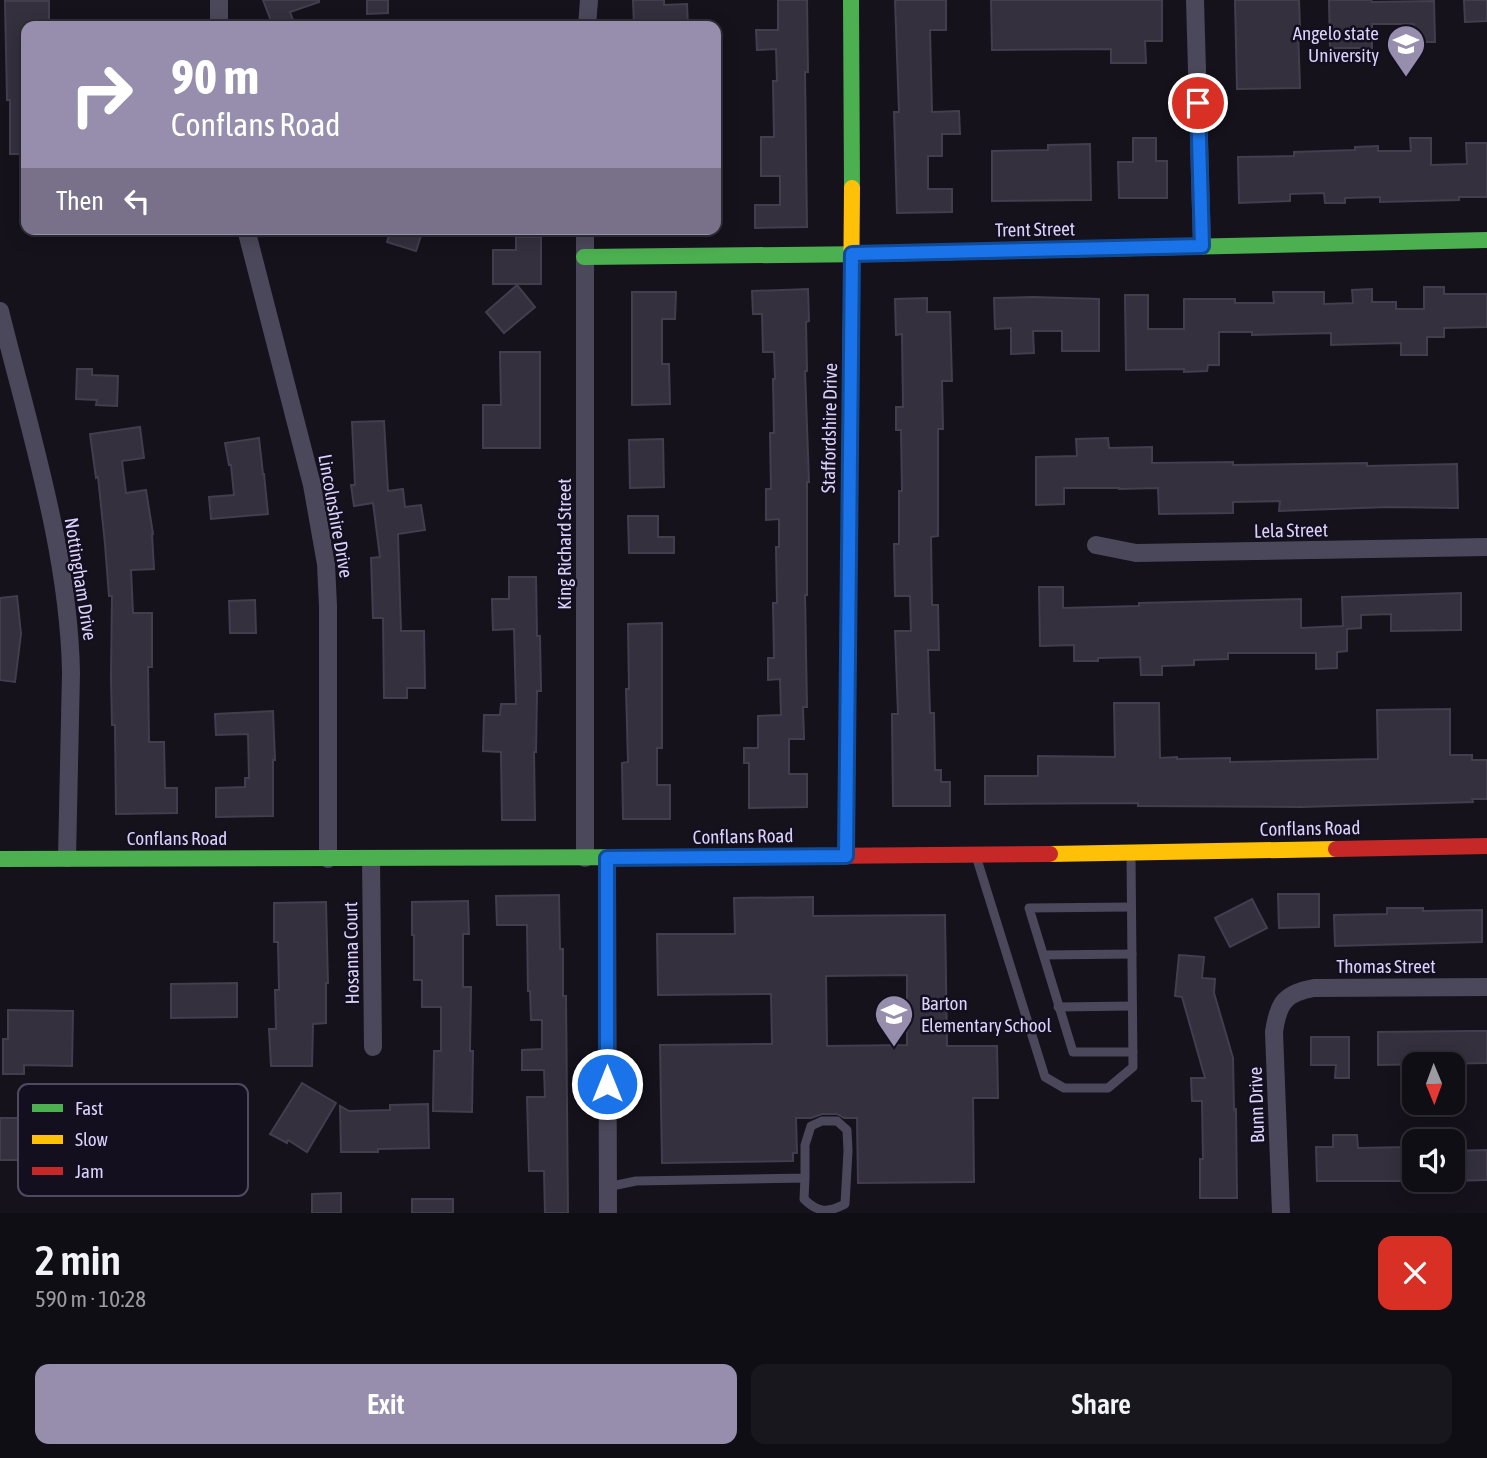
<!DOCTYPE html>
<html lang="en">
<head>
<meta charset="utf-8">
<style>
	body { margin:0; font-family:"Asap Condensed",sans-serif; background:#19171e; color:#f1f3f6; height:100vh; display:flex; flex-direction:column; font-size:26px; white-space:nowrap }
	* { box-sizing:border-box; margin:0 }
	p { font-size:23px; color:#9c9ca0 }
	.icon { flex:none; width:38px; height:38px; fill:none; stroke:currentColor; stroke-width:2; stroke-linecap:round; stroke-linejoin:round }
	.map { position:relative; height:1213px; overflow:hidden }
	.panel { display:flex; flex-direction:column; background:#100e15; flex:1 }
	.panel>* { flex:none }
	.top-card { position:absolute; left:21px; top:21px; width:700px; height:214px; border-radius:14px; box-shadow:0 4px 18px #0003,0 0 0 2px #302e34; background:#968eac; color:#fff; overflow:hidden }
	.needle { width:46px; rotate:179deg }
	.fabs { position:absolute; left:1402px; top:1052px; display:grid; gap:14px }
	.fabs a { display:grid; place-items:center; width:63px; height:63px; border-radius:14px; background:#100e15; box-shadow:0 4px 18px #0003,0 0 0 2px #302e34; font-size:35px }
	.pin { position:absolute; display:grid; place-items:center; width:60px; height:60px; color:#fff; margin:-30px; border:4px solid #fff; border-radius:50%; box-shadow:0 2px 7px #0007 }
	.me { position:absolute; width:77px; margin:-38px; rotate:0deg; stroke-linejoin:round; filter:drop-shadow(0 0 5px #0008) }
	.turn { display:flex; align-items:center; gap:24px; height:147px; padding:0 35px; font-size:32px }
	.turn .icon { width:91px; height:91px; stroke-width:2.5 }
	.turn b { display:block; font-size:49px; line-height:60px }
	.then { display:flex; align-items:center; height:66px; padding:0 35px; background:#0003; gap:14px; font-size:26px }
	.round { display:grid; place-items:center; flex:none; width:74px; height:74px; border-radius:14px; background:#19171e }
	.headline { display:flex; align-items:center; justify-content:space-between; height:119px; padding:0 35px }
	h1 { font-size:42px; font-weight:600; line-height:52px }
	.primary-button { display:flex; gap:14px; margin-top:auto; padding:14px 35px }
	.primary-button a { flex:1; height:80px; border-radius:14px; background:#968eac; color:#fff; font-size:28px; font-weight:600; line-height:80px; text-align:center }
	.primary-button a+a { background:#19171e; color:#f1f3f6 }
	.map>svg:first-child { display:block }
	.building { fill:#34303e; stroke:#433d4e; stroke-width:2; fill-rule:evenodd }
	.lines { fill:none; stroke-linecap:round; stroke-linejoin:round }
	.lane { stroke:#4b485b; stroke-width:9 }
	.street { stroke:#4b485b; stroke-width:18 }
	.fast { stroke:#4caf50; stroke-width:16 }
	.slow { stroke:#ffc107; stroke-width:16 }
	.jam { stroke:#c62828; stroke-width:16 }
	.route-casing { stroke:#114b97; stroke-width:18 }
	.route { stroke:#1a73e8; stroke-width:12 }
	.labels { text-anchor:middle; stroke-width:5; stroke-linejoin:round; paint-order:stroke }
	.poi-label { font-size:19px; fill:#dbd1fa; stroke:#140f1f; text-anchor:end }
	.street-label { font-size:19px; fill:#dbd1fa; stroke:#140f1f }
	.key { fill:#140f1f; stroke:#504961; stroke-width:2 }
	.key-label { font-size:19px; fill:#dbd1fa }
</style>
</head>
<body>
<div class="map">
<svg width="1487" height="1213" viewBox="0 0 1487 1213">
	<rect width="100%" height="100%" fill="#15121c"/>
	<g class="building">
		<path d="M 263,0 L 319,0 L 319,2 L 290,12 L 294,23 L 285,26 L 273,26 Z"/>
		<path d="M 367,0 L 388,0 L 388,13 L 367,14 Z"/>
		<path d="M 633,0 L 664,0 L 664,5 L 687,4 L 688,26 L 634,26 Z"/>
		<path d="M 778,0 L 807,0 L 808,72 L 805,72 L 807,227 L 755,228 L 755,205 L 780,205 L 780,176 L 761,176 L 761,137 L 774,137 L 773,81 L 777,81 L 776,49 L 757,50 L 756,30 L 778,30 Z"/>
		<path d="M 895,0 L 946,0 L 946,30 L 930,30 L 932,112 L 959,111 L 960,134 L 942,134 L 942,156 L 928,156 L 928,189 L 952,189 L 952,212 L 897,213 L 894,112 L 899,112 Z"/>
		<path d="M 991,0 L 1162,0 L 1162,41 L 1145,41 L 1146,63 L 1111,63 L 1111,49 L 992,50 Z"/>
		<path d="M 1235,0 L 1299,0 L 1300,29 L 1298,29 L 1300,88 L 1237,89 Z"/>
		<path d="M 1329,0 L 1371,0 L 1372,2 L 1434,1 L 1435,42 L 1414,42 L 1414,24 L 1372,24 L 1372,48 L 1330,48 Z"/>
		<path d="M 1464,0 L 1487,0 L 1487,21 L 1465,22 Z"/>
		<path d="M 5,1 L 49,1 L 49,26 L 26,26 L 26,154 L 10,154 L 10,100 L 7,100 Z"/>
		<path d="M 1133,138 L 1156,138 L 1156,161 L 1167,161 L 1167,198 L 1119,198 L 1118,162 L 1133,162 Z"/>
		<path d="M 1410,138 L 1431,138 L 1431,165 L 1467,164 L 1466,143 L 1487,143 L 1487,197 L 1459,197 L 1459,200 L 1380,202 L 1380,197 L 1345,198 L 1345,203 L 1325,203 L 1324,193 L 1290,194 L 1290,201 L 1239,203 L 1238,157 L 1294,156 L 1294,152 L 1355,150 L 1355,147 L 1378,146 L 1378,151 L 1411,151 Z"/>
		<path d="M 1090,144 L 1091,200 L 992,201 L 992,151 L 1048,150 L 1048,145 Z"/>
		<path d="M 391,229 L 423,229 L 416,251 L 387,242 Z"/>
		<path d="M 516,237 L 541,237 L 541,284 L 493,284 L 493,250 L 516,250 Z"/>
		<path d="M 517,285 L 535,307 L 504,333 L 486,312 Z"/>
		<path d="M 1424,287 L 1444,287 L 1444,294 L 1487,294 L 1487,327 L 1444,328 L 1444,337 L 1427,337 L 1427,355 L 1401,355 L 1401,343 L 1331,345 L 1331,333 L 1252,335 L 1252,332 L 1219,332 L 1219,365 L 1208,365 L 1207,371 L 1184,372 L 1184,369 L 1126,370 L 1125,295 L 1148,295 L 1148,329 L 1184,329 L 1184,299 L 1235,299 L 1235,303 L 1274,303 L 1273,292 L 1324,292 L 1324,304 L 1353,303 L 1352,290 L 1372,289 L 1372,302 L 1396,302 L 1396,309 L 1424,309 Z"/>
		<path d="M 808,289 L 809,321 L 806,322 L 807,371 L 805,371 L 809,482 L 807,482 L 807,595 L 805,595 L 807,707 L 803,707 L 804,739 L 789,739 L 789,774 L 807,774 L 807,807 L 749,808 L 749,763 L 744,763 L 744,748 L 758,748 L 758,716 L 781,715 L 780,679 L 768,680 L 768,658 L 774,658 L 773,603 L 777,603 L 776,547 L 779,547 L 779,519 L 766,520 L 766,489 L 771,489 L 770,433 L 774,433 L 773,379 L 775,379 L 774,352 L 763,352 L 762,314 L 753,314 L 752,291 Z"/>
		<path d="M 632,292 L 676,292 L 675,319 L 662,319 L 662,364 L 669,364 L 670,404 L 632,405 Z"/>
		<path d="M 1033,297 L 1099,299 L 1099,351 L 1062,351 L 1062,331 L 1033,331 L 1034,353 L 1011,354 L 1011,328 L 995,329 L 994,298 Z"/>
		<path d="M 927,298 L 927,312 L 950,312 L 952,381 L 942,381 L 943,429 L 938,429 L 938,536 L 931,537 L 932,605 L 938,605 L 939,650 L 928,650 L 930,713 L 934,713 L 935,770 L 941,770 L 941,782 L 950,782 L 950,806 L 893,806 L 892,714 L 898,714 L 895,631 L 911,631 L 910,596 L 895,596 L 894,544 L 899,544 L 899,491 L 902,491 L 901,430 L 896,430 L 896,407 L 903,407 L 902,334 L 896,335 L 895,299 Z"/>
		<path d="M 500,352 L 540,352 L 540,448 L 483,448 L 483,405 L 501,405 Z"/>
		<path d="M 77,369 L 92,369 L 92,375 L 118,376 L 117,406 L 96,405 L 97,400 L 76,399 Z"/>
		<path d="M 384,421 L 388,491 L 403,489 L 405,507 L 421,505 L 425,530 L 398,534 L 401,631 L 424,631 L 425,688 L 407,688 L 407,698 L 384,698 L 383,618 L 373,618 L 371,558 L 380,557 L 373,503 L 354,506 L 351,485 L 355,485 L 352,422 Z"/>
		<path d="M 140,427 L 144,458 L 122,461 L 126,493 L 146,490 L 153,534 L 152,534 L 154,569 L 131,570 L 133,613 L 152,613 L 152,667 L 148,667 L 149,742 L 164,742 L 165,788 L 177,788 L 177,813 L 116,814 L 115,725 L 112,725 L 111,678 L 112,596 L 109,596 L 105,544 L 98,477 L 96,478 L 90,434 Z"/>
		<path d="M 259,438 L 263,474 L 264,474 L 268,514 L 211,519 L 209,497 L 234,495 L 231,465 L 229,465 L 225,443 Z"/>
		<path d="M 1108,438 L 1109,448 L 1152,447 L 1152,463 L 1233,462 L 1233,465 L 1367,463 L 1367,466 L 1457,464 L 1458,508 L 1388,507 L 1279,511 L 1280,501 L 1233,502 L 1233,513 L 1159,514 L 1158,488 L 1119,489 L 1119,488 L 1064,488 L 1064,504 L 1036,505 L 1036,457 L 1077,456 L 1076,439 Z"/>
		<path d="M 663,439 L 664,487 L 630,488 L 629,440 Z"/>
		<path d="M 628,516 L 658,516 L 658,537 L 674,537 L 674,553 L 629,553 Z"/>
		<path d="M 509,577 L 536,577 L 537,636 L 540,636 L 541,691 L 537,691 L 536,752 L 534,752 L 535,820 L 502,820 L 501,752 L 483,751 L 484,715 L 500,715 L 501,704 L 516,704 L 514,629 L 493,630 L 492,599 L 509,599 Z"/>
		<path d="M 1039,587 L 1063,587 L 1063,608 L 1139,606 L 1139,603 L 1301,599 L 1301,628 L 1343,626 L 1342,597 L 1461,593 L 1461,630 L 1391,631 L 1391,614 L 1361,615 L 1361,628 L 1347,629 L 1347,651 L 1337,652 L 1337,668 L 1316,669 L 1316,653 L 1228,653 L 1228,659 L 1194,660 L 1194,665 L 1162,666 L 1162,675 L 1141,675 L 1140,657 L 1098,658 L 1098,661 L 1074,661 L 1074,645 L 1040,646 Z"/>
		<path d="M 17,596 L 21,634 L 15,682 L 0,680 L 0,598 Z"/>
		<path d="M 255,600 L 256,633 L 230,633 L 229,601 Z"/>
		<path d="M 662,623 L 662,748 L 657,748 L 657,785 L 670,785 L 670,819 L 623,819 L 622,763 L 628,762 L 626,689 L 629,689 L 628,624 Z"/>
		<path d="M 1114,703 L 1159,703 L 1160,758 L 1177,757 L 1177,759 L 1230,758 L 1230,762 L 1378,759 L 1377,710 L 1450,709 L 1450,755 L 1472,755 L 1472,760 L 1487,760 L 1487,799 L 1472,799 L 1473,802 L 1301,807 L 1138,806 L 1138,803 L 985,804 L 985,776 L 1038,776 L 1038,756 L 1115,757 Z"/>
		<path d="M 273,711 L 275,760 L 273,760 L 273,816 L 216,817 L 216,788 L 245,787 L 245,778 L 249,778 L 248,734 L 216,735 L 215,714 Z"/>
		<path d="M 1278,894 L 1319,894 L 1319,927 L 1279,928 Z"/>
		<path d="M 559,895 L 560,949 L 563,949 L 563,996 L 566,996 L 568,1213 L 545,1213 L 544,1171 L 529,1171 L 527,1097 L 545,1097 L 544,1070 L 522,1070 L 522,1050 L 542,1049 L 542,1020 L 531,1020 L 530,991 L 528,991 L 527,925 L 497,925 L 496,896 Z"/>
		<path d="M 813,897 L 813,916 L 945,915 L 947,1046 L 997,1046 L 998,1098 L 973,1098 L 974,1182 L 858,1183 L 857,1118 L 844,1118 L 837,1114 L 822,1114 L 811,1118 L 796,1118 L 797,1153 L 793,1153 L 793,1161 L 662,1163 L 660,1045 L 772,1044 L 771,994 L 658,995 L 657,934 L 735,934 L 734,898 ZM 907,975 L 907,1045 L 827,1046 L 826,976 Z"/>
		<path d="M 1252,899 L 1267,928 L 1230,947 L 1215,918 Z"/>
		<path d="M 468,901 L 469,934 L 463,934 L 463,987 L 471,987 L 470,1051 L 473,1051 L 472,1112 L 433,1111 L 434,1051 L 441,1051 L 441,1007 L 422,1007 L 422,980 L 414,980 L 414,935 L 412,935 L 412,902 Z"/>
		<path d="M 326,902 L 328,983 L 326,983 L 326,1023 L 313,1024 L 312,1066 L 271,1066 L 269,1029 L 276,1029 L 275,990 L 279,990 L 278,942 L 274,942 L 274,903 Z"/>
		<path d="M 1387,908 L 1423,908 L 1423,911 L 1482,910 L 1482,942 L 1335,946 L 1334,915 L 1387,914 Z"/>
		<path d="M 1179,955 L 1204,957 L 1202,978 L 1215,979 L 1214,993 L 1233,1058 L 1234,1110 L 1236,1109 L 1237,1198 L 1200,1198 L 1200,1159 L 1203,1159 L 1202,1101 L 1192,1101 L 1191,1078 L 1205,1078 L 1182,997 L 1175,996 Z"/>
		<path d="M 237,983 L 237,1017 L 171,1018 L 171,984 Z"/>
		<path d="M 8,1010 L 73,1011 L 72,1066 L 24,1065 L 24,1074 L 3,1074 L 3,1039 L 8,1039 Z"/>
		<path d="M 1470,1031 L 1487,1031 L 1487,1063 L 1378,1065 L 1378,1032 Z"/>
		<path d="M 1311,1037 L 1349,1037 L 1349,1078 L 1335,1078 L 1336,1065 L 1311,1065 Z"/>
		<path d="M 302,1083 L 336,1103 L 307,1152 L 288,1140 L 287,1143 L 270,1134 Z"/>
		<path d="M 428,1104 L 429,1148 L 378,1149 L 378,1152 L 341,1152 L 340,1106 L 349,1111 L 390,1110 L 390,1105 Z"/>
		<path d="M 0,1118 L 26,1118 L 27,1160 L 0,1160 Z"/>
		<path d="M 1333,1135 L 1357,1135 L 1358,1148 L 1407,1147 L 1408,1181 L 1317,1181 L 1316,1147 L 1333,1147 Z"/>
		<path d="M 1487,1150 L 1487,1180 L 1452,1181 L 1452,1151 Z"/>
		<path d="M 341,1193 L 341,1213 L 312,1213 L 312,1194 Z"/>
		<rect x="412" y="1199" width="41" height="14"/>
	</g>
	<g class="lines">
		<g class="lane">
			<path d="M 976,856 L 1045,1077 L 1064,1088 L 1108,1088 L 1133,1067 L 1131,855"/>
			<path d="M 1131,907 L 1029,908 L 1073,1052 L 1133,1052"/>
			<path d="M 1044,955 L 1132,954"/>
			<path d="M 1058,1007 L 1132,1006"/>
			<path d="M 607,1187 L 636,1181 L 805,1178 L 804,1199 C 818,1213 828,1213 845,1204 L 848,1151 L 847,1130 L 837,1121 L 822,1121 L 811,1126 L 805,1145 L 805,1178"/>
		</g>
		<g class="street">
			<path d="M 1195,0 L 1202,246"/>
			<path d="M 219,26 L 219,0"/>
			<path d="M 587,26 L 589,0"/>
			<path d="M 246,229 L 312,485 L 326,564 L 328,606 L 328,859"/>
			<path d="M 0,311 C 29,428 69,553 71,673 L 67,858"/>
			<path d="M 1096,545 L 1136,553 L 1487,547"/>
			<path d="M 585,858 L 585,229"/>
			<path d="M 607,858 L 608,1213"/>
			<path d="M 371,859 L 373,1047"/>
			<path d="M 1281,1213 L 1274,1032 C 1278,1003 1285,993 1314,988 L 1487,987"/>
		</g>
		<g class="fast">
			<path d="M 851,0 L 852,188"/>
			<path d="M 584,257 L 870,254 L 1487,240"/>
			<path d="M 846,856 L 850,429"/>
			<path d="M 0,859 L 707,857"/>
		</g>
		<g class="slow">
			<path d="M 850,429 L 852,188"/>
			<path d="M 1050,854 L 1336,849"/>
		</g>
		<g class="jam">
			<path d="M 1336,849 L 1487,846"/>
			<path d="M 707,857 L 1050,854"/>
		</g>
	</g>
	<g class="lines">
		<g class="route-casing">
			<path id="route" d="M 607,1084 L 607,858 L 846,856 L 852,254 L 1202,246 L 1198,103"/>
		</g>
		<use href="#route" class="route"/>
	</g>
	<defs>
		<g id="university-pin" transform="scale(2.0125)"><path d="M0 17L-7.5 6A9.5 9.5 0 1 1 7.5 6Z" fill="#968eac" stroke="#140f1f"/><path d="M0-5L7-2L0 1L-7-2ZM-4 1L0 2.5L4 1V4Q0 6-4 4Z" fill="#fff"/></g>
		<g id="school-pin" transform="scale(2.0125)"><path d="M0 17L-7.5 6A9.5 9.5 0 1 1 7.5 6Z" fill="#968eac" stroke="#140f1f"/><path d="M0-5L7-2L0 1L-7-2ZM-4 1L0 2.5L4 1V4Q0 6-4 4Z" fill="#fff"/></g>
	</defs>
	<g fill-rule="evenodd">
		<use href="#university-pin" x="1406" y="44"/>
		<use href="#school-pin" x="894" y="1014"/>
	</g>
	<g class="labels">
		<g class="poi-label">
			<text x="1379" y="40">Angelo state<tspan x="1379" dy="22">University</tspan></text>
			<text x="921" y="1010" text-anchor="start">Barton<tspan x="921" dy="22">Elementary School</tspan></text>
		</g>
		<g class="street-label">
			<text transform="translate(1035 229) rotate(-1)" y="7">Trent Street</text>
			<text transform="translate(829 428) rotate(-89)" y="7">Staffordshire Drive</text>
			<text transform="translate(336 516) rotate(80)" y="7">Lincolnshire Drive</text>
			<text transform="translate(1291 530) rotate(-1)" y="7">Lela Street</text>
			<text transform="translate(564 544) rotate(-90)" y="7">King Richard Street</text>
			<text transform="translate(81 579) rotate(81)" y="7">Nottingham Drive</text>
			<text transform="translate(1310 828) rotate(-1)" y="7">Conflans Road</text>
			<text transform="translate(743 836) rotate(-1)" y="7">Conflans Road</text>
			<text x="177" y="845">Conflans Road</text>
			<text transform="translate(351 953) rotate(-91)" y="7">Hosanna Court</text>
			<text x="1386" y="973">Thomas Street</text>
			<text transform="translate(1256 1105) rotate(-92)" y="7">Bunn Drive</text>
		</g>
	</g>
	<rect x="18" y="1084" width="230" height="112" rx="10" class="key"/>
	<rect x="32" y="1104" width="31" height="8" fill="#4caf50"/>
	<rect x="32" y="1135" width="31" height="9" fill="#ffc107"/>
	<rect x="32" y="1167" width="31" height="8" fill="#c62828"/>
	<g class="key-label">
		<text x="75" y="1115">Fast</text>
		<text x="75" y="1146">Slow</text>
		<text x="75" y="1178">Jam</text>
	</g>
</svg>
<div class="fabs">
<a><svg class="needle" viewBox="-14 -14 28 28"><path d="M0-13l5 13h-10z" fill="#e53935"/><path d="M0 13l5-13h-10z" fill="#9c9ca0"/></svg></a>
<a><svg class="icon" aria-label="sound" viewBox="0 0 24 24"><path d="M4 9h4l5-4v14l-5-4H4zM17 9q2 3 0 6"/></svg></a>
</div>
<div class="pin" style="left:1198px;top:103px;background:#d93025"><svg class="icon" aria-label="arrive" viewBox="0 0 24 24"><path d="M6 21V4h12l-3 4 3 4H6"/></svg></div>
<svg class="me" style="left:607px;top:1084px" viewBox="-20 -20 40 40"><circle r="17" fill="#1a73e8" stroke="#fff" stroke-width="3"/><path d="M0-11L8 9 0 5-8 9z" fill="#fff"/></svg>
<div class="top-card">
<div class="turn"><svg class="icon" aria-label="right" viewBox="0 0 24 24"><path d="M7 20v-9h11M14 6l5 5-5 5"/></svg><div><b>90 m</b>Conflans Road</div></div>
<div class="then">Then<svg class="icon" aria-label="left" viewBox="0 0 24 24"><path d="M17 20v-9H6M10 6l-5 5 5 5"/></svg></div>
</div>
</div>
<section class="panel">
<div class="headline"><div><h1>2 min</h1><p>590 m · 10:28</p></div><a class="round" style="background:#d93025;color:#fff"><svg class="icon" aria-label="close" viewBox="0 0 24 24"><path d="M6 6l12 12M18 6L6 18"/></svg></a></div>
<div class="primary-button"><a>Exit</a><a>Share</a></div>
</section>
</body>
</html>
